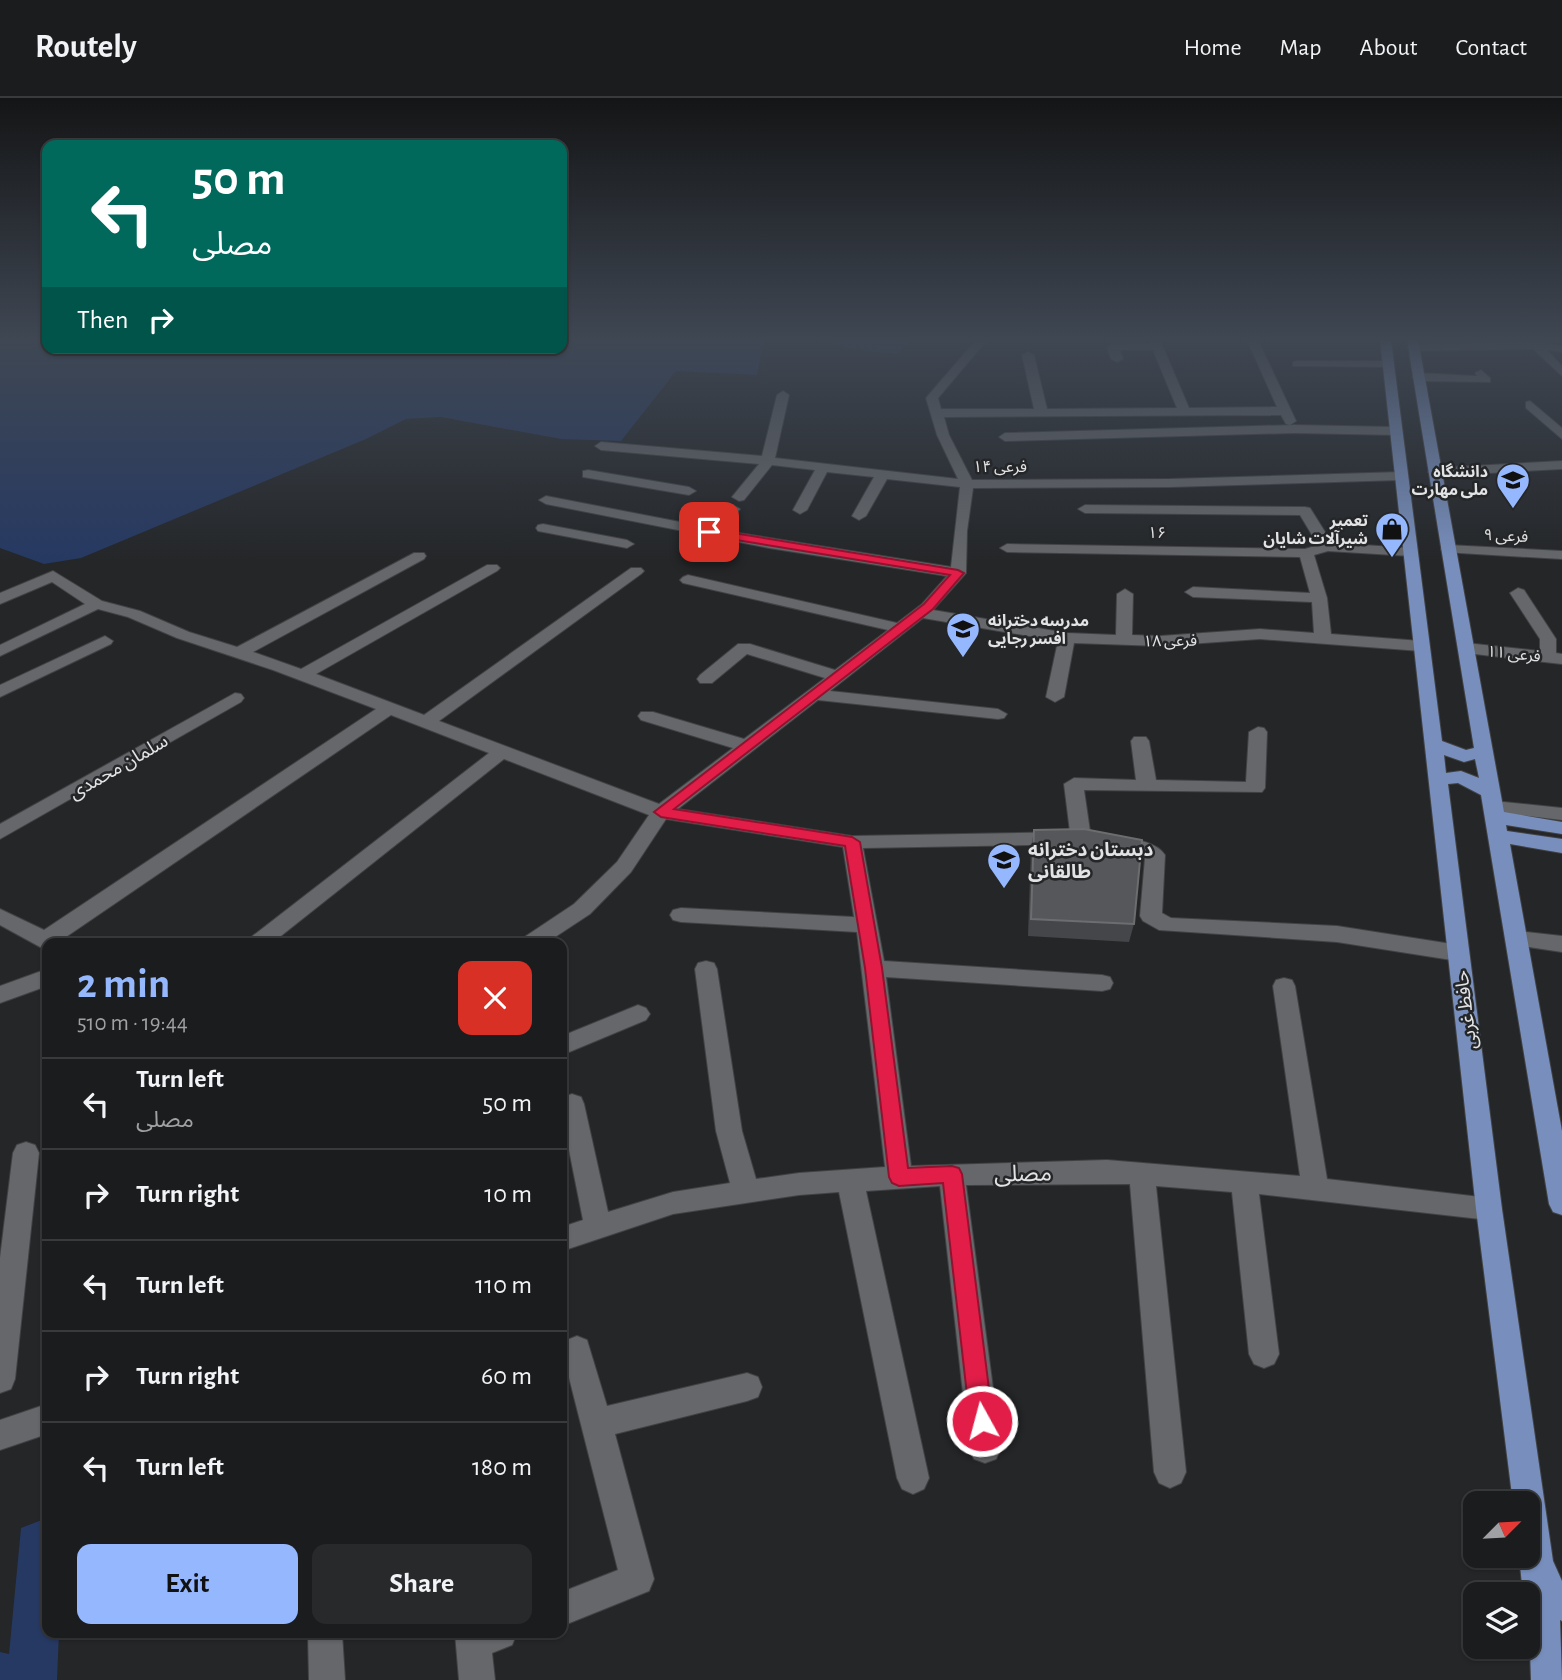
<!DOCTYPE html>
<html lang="en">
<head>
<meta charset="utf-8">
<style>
	body { margin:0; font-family:"Alegreya Sans","Noto Sans Arabic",sans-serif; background:#28292b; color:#f1f3f6; height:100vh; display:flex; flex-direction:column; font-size:26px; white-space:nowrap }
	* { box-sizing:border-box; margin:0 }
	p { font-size:23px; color:#a0a1a4 }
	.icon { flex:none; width:38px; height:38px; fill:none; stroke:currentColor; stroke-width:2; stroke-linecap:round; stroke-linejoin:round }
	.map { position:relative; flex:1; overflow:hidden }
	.sheet { position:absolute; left:42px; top:840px; width:525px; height:700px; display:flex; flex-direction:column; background:#1b1c1e; border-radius:14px; box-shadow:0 2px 5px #0004,0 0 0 2px #393a3c }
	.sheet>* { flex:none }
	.banner { position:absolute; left:42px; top:42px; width:525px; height:214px; border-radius:14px; box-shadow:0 2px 5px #0004,0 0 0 2px #393a3c; background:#00695c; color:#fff; overflow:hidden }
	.needle { width:46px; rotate:66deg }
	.tools { position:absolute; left:1463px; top:1393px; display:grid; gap:14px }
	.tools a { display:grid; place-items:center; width:77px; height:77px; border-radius:14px; background:#1b1c1e; box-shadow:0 2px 5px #0004,0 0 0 2px #393a3c; font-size:35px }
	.pin { position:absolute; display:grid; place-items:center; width:60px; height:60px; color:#fff; margin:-30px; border-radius:14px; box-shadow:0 4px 10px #0006 }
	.me { position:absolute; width:77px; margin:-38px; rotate:353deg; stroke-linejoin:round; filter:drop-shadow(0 0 5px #0008) }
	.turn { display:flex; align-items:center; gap:24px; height:147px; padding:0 35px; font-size:32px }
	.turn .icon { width:91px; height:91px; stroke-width:2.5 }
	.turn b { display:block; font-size:49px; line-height:60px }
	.then { display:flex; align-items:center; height:66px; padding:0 35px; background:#0003; gap:14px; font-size:26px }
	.round { display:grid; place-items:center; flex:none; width:74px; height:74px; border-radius:14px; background:#28292b }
	.summary { display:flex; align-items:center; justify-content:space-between; height:119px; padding:0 35px }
	h1 { font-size:42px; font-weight:700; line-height:52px; color:#94b7fd }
	.action { display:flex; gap:14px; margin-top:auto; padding:14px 35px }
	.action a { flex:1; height:80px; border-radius:14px; background:#94b7fd; color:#111; font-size:28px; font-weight:700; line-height:80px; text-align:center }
	.action a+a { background:#28292b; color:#f1f3f6 }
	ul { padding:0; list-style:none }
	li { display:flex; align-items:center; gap:21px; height:91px; padding:0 35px; border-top:2px solid #393a3c }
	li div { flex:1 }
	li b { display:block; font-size:26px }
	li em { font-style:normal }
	header { display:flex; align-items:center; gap:42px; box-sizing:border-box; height:98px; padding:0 35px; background:#1b1c1e; border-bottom:2px solid #393a3c }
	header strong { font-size:33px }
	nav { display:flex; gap:38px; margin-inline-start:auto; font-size:24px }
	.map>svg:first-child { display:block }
	.green { fill:#263962 }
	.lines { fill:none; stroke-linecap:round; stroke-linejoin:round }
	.minor-casing { stroke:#414244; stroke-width:2 }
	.major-casing { stroke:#414244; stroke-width:2 }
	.minor { fill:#65676a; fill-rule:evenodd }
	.major { fill:#788fbd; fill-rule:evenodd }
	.wall { fill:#454649 }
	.building { fill:#56575a; stroke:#6c6d6f; stroke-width:2 }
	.route { fill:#e11d48; stroke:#92132f; stroke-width:2 }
	.labels { text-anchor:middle; stroke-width:5; stroke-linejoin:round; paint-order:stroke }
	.far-street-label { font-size:16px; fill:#e2e3e5; stroke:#242628 }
	.far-poi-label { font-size:16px; font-weight:bold; fill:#e2e3e5; stroke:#242628; text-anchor:end }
	.street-label { font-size:19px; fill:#e2e3e5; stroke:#242628 }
	.poi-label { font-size:19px; font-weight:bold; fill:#e2e3e5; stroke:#242628; text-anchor:start }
	.near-street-label { font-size:23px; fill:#e2e3e5; stroke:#242628 }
</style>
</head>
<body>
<header>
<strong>Routely</strong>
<nav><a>Home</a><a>Map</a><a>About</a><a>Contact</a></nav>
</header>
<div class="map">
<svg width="1562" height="1582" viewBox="0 0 1562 1582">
	<rect width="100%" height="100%" fill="#242628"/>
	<g class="green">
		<path d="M 0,242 L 47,242 L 47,250 L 562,250 L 562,242 L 764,242 L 757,277 L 676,273 L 621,343 L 561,341 L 441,319 L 406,321 L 366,341 L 81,460 L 44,466 L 0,450 Z"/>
		<path d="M 821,242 L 908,242 L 898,256 L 851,251 Z"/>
		<path d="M 47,1420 L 47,1535 L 59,1535 L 57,1582 L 0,1582 L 0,1554 L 9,1556 L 21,1430 Z"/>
	</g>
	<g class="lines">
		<g class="minor-casing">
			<g id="minor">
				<path d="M 976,242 L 987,242 L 938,300 L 941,311 L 1034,311 L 1022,257 L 1028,254 L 1034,257 L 1047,311 L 1177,310 L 1153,252 L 1120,252 L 1123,261 L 1117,264 L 1111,261 L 1107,249 L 1113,246 L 1150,246 L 1149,242 L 1160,242 L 1189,310 L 1277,309 L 1247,242 L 1258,242 L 1296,323 L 1290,327 L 1286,326 L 1281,317 L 944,319 L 949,337 L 972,382 L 1170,381 L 1401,374 L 1408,378 L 1401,382 L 1170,389 L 973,390 L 967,433 L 966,475 L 933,512 L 1067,535 L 1116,537 L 1117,496 L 1125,491 L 1133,496 L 1132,537 L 1160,538 L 1260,531 L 1314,535 L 1312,504 L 1193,499 L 1185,494 L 1193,489 L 1310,495 L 1300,459 L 1007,454 L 1000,450 L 1007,446 L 1305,451 L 1318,447 L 1300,417 L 1085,415 L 1078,411 L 1085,407 L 1305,409 L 1310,410 L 1332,445 L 1410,450 L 1417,454 L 1410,458 L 1328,453 L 1314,457 L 1327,500 L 1331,536 L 1421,543 L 1429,548 L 1421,553 L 1260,541 L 1160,548 L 1074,545 L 1064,599 L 1055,604 L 1046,599 L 1058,543 L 923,520 L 830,593 L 998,611 L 1007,616 L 1004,620 L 998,621 L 818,602 L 678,711 L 852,738 L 1070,734 L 1064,686 L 1074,680 L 1136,682 L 1131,643 L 1134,639 L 1146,639 L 1149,643 L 1156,682 L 1246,684 L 1249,634 L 1258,629 L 1264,630 L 1267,634 L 1265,690 L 1262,694 L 1084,692 L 1091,740 L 1088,745 L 1081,746 L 863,750 L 884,863 L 1102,877 L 1110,879 L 1113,885 L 1110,891 L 1102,893 L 886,879 L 911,1068 L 1107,1062 L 1300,1078 L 1273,888 L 1276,882 L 1284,880 L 1292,882 L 1295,888 L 1327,1081 L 1489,1100 L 1498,1103 L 1502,1111 L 1498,1119 L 1489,1122 L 1259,1096 L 1279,1256 L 1274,1266 L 1264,1270 L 1254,1266 L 1249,1256 L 1232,1094 L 1156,1088 L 1186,1374 L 1181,1385 L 1170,1390 L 1159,1385 L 1154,1374 L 1130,1086 L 966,1087 L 1001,1350 L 996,1361 L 985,1365 L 974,1361 L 969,1350 L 940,1088 L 866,1093 L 929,1380 L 924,1391 L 913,1396 L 902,1391 L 897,1380 L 839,1094 L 799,1097 L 673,1116 L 562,1153 L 562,1129 L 583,1122 L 562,1017 L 563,999 L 572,996 L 581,999 L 584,1006 L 608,1114 L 673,1094 L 730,1085 L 716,1033 L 695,871 L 698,865 L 706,863 L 714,865 L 717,871 L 742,1033 L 756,1081 L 799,1075 L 885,1069 L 857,834 L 681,824 L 673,822 L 670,817 L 673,812 L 681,810 L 854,819 L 843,749 L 666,721 L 631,774 L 590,816 L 546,845 L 520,845 L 523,840 L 574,806 L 617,764 L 649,717 L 504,661 L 272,845 L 247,845 L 250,840 L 489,655 L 391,617 L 60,843 L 61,845 L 47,845 L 47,852 L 42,850 L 0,827 L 0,811 L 44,832 L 376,611 L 273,572 L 177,540 L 128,519 L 98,511 L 0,558 L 0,547 L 85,506 L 52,484 L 0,506 L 0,495 L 53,473 L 102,503 L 140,513 L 189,534 L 237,549 L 414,455 L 424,455 L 426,458 L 424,461 L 253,554 L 301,571 L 487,467 L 497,467 L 500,470 L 497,473 L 316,576 L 424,617 L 631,470 L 641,470 L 644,473 L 641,476 L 439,623 L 659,706 L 733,650 L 641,622 L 638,618 L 641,614 L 653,614 L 744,641 L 825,580 L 747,556 L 712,585 L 700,585 L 697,581 L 700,577 L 738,546 L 750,546 L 835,572 L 888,532 L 683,485 L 680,482 L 683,479 L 688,477 L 897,525 L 922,506 L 947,478 L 769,450 L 546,406 L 539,402 L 546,398 L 706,429 L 728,408 L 733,407 L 740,411 L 720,432 L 951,469 L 960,389 L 887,381 L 866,418 L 859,422 L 852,418 L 874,379 L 827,374 L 807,412 L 800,416 L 793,412 L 815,372 L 772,367 L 744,402 L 739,403 L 732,399 L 759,366 L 601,352 L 595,348 L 601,344 L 762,358 L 777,297 L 783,293 L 789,297 L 775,360 L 958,381 L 937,337 L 926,300 Z"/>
				<path d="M 1534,243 L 1562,248 L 1562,254 L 1547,252 L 1562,268 L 1562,278 L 1533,251 L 1413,253 L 1407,250 L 1413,247 Z"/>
				<path d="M 1297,263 L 1388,263 L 1394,266 L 1388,269 L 1293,268 L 1293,264 Z"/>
				<path d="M 1481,272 L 1490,280 L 1490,284 L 1418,283 L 1412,279 L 1418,275 L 1477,278 L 1475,275 Z"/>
				<path d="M 1530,303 L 1562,330 L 1562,341 L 1526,310 L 1526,304 Z"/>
				<path d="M 1294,327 L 1396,329 L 1402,333 L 1396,337 L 1294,335 L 1005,343 L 999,339 L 1005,335 Z"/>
				<path d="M 1562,363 L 1562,371 L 1435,378 L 1428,374 L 1435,370 Z"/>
				<path d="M 588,372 L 689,389 L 696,393 L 689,397 L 583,379 L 583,373 Z"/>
				<path d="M 543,426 L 627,442 L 634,446 L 627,450 L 538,433 L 536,430 L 538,427 Z"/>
				<path d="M 1448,447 L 1562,453 L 1562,461 L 1443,454 L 1441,451 Z"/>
				<path d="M 1518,490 L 1524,492 L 1556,541 L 1556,555 L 1562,556 L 1562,566 L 1466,555 L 1458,550 L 1466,545 L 1540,553 L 1540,541 L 1510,495 Z"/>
				<path d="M 105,538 L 113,543 L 111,546 L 0,599 L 0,587 Z"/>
				<path d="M 235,595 L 241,596 L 244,600 L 241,604 L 0,741 L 0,726 Z"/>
				<path d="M 1494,703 L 1562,710 L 1562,722 L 1487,713 L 1484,709 L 1487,705 Z"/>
				<path d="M 1114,739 C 1131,741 1155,742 1165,757 L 1162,815 L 1171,820 L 1337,828 L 1458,847 L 1466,849 L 1469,855 L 1466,861 L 1458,863 L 1337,844 L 1159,832 L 1143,823 L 1140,818 L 1145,760 L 1133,755 L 1107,750 L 1104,745 L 1107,740 Z"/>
				<path d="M 1516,833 L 1562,838 L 1562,854 L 1508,846 L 1505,841 L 1508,836 Z"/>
				<path d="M 47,871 L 47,888 L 0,905 L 0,888 Z"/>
				<path d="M 638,907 L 646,910 L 650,916 L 646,922 L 562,957 L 562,938 Z"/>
				<path d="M 26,1044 L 35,1047 L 39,1055 L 15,1281 L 11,1291 L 0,1295 L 0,1160 L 13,1055 L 17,1047 Z"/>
				<path d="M 577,1238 L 587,1242 L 607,1308 L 747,1275 L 758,1279 L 762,1289 L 758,1299 L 747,1303 L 615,1336 L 654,1481 L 649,1493 L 562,1528 L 562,1494 L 618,1472 L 562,1252 L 567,1242 Z"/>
				<path d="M 47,1306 L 47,1336 L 0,1352 L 0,1322 Z"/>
				<path d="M 308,1535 L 342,1535 L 345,1582 L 309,1582 Z"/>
				<path d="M 455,1535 L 517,1535 L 512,1547 L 492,1555 L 495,1582 L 459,1582 Z"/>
			</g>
		</g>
		<g class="major-casing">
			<path id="major" d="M 1380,242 L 1391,242 L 1442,643 L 1466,652 L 1474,650 L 1407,242 L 1418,242 L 1504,714 L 1562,724 L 1562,736 L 1506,727 L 1507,733 L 1562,741 L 1562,755 L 1510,746 L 1562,1033 L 1562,1117 L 1553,1114 L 1549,1106 L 1481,697 L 1458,685 L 1448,686 L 1502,1111 L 1553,1463 L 1562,1483 L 1562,1523 L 1560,1522 L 1562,1582 L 1531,1582 L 1528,1496 L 1523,1496 L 1519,1458 L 1528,1458 L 1528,1405 L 1513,1405 L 1476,1111 ZM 1444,657 L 1464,664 L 1475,661 L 1479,680 L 1461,673 L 1446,675 Z"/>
		</g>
		<use href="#minor" class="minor"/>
		<use href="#major" class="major"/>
	</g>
	<path class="wall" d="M 1034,732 L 1134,826 L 1129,844 L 1028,838 L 1031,750 Z"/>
	<path class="building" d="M 1084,731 L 1142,742 L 1134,826 L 1031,821 L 1034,732 Z"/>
	<linearGradient id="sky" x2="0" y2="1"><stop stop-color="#141516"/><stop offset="0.52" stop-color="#3f4753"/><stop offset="1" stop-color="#3f4753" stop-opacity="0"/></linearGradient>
	<rect width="1562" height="464" fill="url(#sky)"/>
	<path class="route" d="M 709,431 L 958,472 L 964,475 L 933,511 L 674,711 L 852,739 L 860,744 L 882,870 L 908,1070 L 952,1068 L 959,1070 L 962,1076 L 993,1323 L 990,1331 L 982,1334 L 974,1331 L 970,1323 L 943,1085 L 899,1088 L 892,1085 L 889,1079 L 865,870 L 845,748 L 661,719 L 654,714 L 924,506 L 950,477 L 706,437 L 704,434 Z"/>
	<defs>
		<g id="university-pin" transform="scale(1.75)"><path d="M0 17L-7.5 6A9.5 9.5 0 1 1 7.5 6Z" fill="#94b7fd" stroke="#242628"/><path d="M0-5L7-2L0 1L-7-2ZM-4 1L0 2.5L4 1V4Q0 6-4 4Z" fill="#111"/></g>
		<g id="shop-pin" transform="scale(1.75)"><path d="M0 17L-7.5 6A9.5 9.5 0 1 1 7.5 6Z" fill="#94b7fd" stroke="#242628"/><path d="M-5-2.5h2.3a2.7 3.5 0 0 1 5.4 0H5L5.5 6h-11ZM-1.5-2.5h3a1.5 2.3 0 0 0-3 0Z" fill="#111"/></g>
		<g id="school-pin" transform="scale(1.75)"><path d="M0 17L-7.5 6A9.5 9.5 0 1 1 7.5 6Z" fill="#94b7fd" stroke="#242628"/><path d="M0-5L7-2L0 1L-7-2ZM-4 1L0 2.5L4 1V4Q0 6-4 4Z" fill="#111"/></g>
	</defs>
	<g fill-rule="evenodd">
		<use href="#university-pin" x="1513" y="382"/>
		<use href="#shop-pin" x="1392" y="431"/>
		<use href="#school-pin" x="963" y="531"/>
		<use href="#school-pin" x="1004" y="762"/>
	</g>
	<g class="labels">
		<g class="far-street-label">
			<text x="1000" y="374">فرعی ۱۴</text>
			<text transform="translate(1157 434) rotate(1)" y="6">۱۶</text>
			<text transform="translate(1506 437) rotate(3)" y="6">فرعی ۹</text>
			<text transform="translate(1170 542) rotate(-1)" y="6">فرعی ۱۸</text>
			<text transform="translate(1514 555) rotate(6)" y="6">فرعی ۱۱</text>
		</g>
		<g class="far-poi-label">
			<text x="1488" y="379">دانشگاه<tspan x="1488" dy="18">ملی مهارت</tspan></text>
			<text x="1368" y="428">تعمیر<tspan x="1368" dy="18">شیرآلات شایان</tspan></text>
			<text x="988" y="528" text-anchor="start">مدرسه دخترانه<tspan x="988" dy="18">افسر رجایی</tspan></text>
		</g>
		<g class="street-label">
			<text transform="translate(118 668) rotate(-30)" y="7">سلمان محمدی</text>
			<text transform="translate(1465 912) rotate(-97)" y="7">حافظ غربی</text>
		</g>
		<g class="poi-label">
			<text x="1028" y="758">دبستان دخترانه<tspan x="1028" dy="22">طالقانی</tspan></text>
		</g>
		<g class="near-street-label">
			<text transform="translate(1023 1075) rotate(-1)" y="8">مصلی</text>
		</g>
	</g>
</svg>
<div class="tools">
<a><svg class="needle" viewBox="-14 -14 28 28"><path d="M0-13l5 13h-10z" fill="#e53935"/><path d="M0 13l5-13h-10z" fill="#a0a1a4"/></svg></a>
<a><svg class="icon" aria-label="layers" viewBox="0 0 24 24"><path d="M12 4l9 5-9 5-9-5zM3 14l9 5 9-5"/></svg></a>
</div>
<div class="pin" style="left:709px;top:434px;background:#d93025"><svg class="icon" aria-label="arrive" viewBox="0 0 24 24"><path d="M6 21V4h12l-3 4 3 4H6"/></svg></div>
<svg class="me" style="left:982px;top:1323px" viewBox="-20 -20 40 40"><circle r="17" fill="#e11d48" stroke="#fff" stroke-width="3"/><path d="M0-11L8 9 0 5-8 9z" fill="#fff"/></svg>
<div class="banner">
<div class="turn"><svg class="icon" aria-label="left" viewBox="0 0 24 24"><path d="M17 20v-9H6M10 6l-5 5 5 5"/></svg><div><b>50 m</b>مصلی</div></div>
<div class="then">Then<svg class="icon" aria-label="right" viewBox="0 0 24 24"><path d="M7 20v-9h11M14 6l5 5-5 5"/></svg></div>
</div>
<section class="sheet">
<div class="summary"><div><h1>2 min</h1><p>510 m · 19:44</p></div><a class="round" style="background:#d93025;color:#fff"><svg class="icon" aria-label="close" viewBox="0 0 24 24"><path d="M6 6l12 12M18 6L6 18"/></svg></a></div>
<ul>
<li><svg class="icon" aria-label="left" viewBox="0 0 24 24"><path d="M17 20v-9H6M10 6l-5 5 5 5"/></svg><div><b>Turn left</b><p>مصلی</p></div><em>50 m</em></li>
<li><svg class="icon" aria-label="right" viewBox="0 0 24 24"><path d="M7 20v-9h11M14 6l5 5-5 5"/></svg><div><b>Turn right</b></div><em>10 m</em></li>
<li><svg class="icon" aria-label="left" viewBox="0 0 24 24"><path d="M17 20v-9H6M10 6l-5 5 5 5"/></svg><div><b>Turn left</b></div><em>110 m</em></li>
<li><svg class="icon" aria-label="right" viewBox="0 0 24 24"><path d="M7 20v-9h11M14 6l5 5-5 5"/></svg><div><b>Turn right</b></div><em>60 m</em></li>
<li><svg class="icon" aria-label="left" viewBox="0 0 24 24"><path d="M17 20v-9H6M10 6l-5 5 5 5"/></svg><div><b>Turn left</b></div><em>180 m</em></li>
</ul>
<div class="action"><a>Exit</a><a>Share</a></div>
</section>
</div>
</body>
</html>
